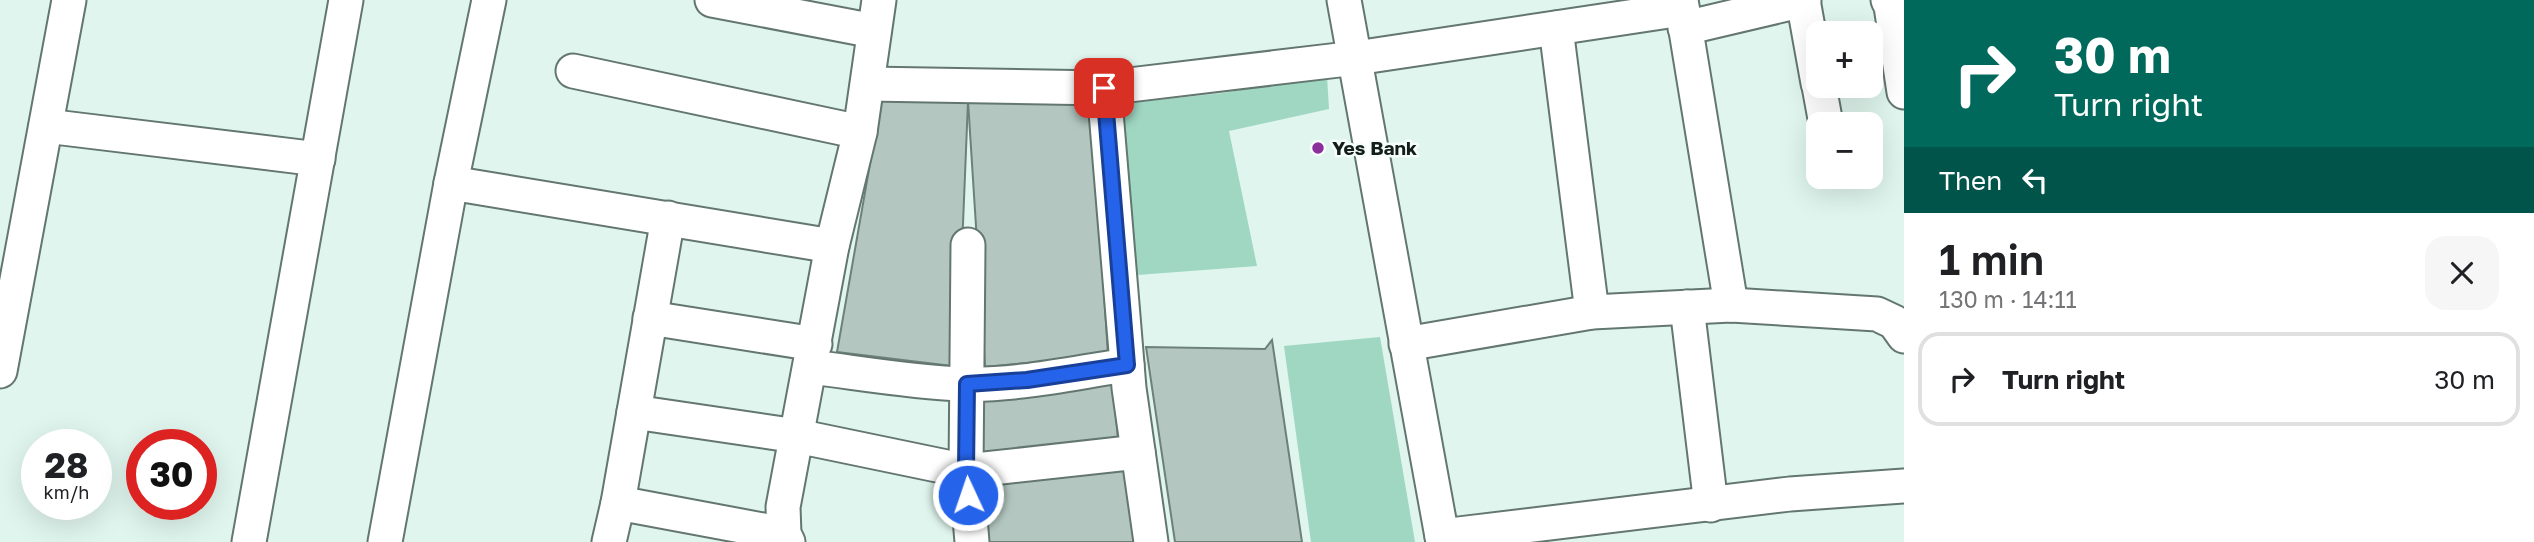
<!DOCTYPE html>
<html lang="en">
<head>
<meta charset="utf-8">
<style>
	body { margin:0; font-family:"Golos Text",sans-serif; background:#f6f6f6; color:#202124; height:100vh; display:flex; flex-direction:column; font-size:26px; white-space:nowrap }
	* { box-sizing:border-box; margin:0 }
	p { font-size:23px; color:#757577 }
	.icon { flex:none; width:38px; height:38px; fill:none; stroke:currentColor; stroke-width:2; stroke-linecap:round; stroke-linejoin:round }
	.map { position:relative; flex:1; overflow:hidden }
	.side { display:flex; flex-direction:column; background:#fff; width:630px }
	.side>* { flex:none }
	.top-card { background:#00695c; color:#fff; overflow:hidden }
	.buttons { position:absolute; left:1806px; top:21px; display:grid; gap:14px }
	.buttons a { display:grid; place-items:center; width:77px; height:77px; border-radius:14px; background:#fff; box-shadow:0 7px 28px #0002; font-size:35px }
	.speed { position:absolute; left:21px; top:429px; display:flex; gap:14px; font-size:35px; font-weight:700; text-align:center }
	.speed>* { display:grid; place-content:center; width:91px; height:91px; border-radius:50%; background:#fff; box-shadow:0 7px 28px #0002; line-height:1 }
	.speed small { font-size:18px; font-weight:400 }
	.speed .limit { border:10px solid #d22; background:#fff; color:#111 }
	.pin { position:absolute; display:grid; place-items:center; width:60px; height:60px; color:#fff; margin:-30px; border-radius:14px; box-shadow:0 4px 10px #0006 }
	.me { position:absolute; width:77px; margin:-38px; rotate:357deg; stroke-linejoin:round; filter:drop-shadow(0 0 5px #0008) }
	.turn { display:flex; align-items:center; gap:24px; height:147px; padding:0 35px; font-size:32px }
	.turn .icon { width:91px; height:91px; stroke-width:2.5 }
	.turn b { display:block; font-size:49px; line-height:60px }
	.then { display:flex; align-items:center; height:66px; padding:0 35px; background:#0003; gap:14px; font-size:26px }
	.round { display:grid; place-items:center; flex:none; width:74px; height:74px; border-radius:21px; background:#f6f6f6 }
	.head { display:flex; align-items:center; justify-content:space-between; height:119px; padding:0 35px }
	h1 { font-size:42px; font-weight:600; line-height:52px }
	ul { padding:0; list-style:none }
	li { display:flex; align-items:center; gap:21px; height:94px; margin:0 14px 10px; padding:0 21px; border:4px solid #e0e0e0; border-radius:21px }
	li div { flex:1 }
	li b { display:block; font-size:26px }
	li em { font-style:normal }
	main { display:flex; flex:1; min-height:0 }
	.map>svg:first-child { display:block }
	.green { fill:#9fd7c3 }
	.building { fill:#b3c7c0; stroke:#6d8079; stroke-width:2 }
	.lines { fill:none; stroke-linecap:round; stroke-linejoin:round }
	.street-casing { stroke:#63766f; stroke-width:37 }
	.street { stroke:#fff; stroke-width:33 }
	.route-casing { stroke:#184099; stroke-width:18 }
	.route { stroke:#2563eb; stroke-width:12 }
	.poi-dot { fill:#8b309b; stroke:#f6fefb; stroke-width:2.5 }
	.labels { text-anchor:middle; stroke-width:5; stroke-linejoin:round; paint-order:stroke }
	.poi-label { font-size:19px; font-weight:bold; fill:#151d1a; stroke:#f6fefb; text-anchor:start }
</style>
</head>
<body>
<main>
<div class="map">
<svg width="1904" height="542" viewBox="0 0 1904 542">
	<rect width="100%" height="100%" fill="#dff5ed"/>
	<g class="green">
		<path d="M 1327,76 L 1329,109 L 1229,131 L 1257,266 L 1137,275 L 1119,104 L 1223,93 Z"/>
		<path d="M 1380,337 L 1415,542 L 1311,542 L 1284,346 Z"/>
	</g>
	<g class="building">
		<path d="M 881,101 L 968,101 L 963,224 L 952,366 L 837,352 Z"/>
		<path d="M 968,101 L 1092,104 L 1108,355 L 985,367 Z"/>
		<path d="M 1272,340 L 1302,542 L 1175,542 L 1146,347 L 1265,349 Z"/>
		<path d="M 1113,384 L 1118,439 L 982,453 L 977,397 Z"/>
		<path d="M 1126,470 L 1135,542 L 987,542 L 979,485 Z"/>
	</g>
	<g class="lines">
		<g class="street-casing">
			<g id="street">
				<path d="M 712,0 L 874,31"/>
				<path d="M 1344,0 L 1443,542"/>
				<path d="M 1681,0 L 1731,305"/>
				<path d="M 1803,0 L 1818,83"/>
				<path d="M 1888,0 L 1891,6 L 1904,92"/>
				<path d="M 1556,28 L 1592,312"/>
				<path d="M 1685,28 L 1804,0"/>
				<path d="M 573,71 L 860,132"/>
				<path d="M 868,84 L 1104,88 L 1356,58 L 1682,9"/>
				<path d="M 1819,86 L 1826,124"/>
				<path d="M 1104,88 L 1129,388 L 1151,542"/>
				<path d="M 46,126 L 318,159"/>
				<path d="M 451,183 L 832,246"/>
				<path d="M 968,245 L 966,471 L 972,542"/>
				<path d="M 1687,307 L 1711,505"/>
				<path d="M 650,318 L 815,344"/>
				<path d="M 1406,344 L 1592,312 L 1731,305 L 1877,314 L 1894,322 L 1904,336"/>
				<path d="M 811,367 C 860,373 911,382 961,384 C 1016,386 1072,373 1127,365"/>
				<path d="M 0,371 L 69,0"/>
				<path d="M 634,412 L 797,436 L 966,471 L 1138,452"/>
				<path d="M 618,503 L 784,534"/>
				<path d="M 1442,536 L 1790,494 L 1904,486"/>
				<path d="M 249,542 L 346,0"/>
				<path d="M 385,542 L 451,183 L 489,0"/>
				<path d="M 609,542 L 618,503 L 668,218"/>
				<path d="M 788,542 L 784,534 L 783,507 L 832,246 L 860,132 L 879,0"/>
			</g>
		</g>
		<use href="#street" class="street"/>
	</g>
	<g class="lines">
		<g class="route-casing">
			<path id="route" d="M 968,495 L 966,471 L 967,384 L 1027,380 L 1127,365 L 1104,88"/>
		</g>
		<use href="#route" class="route"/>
	</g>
	<circle class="poi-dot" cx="1318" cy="148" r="7"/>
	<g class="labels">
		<g class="poi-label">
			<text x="1332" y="155">Yes Bank</text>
		</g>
	</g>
</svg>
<div class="buttons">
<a>+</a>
<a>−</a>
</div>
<div class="speed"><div>28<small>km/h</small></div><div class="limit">30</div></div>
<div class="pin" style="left:1104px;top:88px;background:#d93025"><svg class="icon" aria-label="arrive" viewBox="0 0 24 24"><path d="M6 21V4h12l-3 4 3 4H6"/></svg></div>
<svg class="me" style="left:968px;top:495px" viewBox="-20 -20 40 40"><circle r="17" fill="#2563eb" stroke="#fff" stroke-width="3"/><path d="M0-11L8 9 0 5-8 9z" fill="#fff"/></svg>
</div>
<section class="side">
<div class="top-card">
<div class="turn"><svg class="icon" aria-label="right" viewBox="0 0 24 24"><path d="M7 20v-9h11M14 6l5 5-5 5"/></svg><div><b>30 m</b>Turn right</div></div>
<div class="then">Then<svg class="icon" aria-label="left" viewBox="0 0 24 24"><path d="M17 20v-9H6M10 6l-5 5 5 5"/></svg></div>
</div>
<div class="head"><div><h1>1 min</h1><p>130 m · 14:11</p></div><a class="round"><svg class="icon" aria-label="close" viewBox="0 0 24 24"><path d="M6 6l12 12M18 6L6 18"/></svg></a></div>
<ul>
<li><svg class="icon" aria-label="right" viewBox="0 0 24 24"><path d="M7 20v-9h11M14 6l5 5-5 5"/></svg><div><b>Turn right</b></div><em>30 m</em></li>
</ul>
</section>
</main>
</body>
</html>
